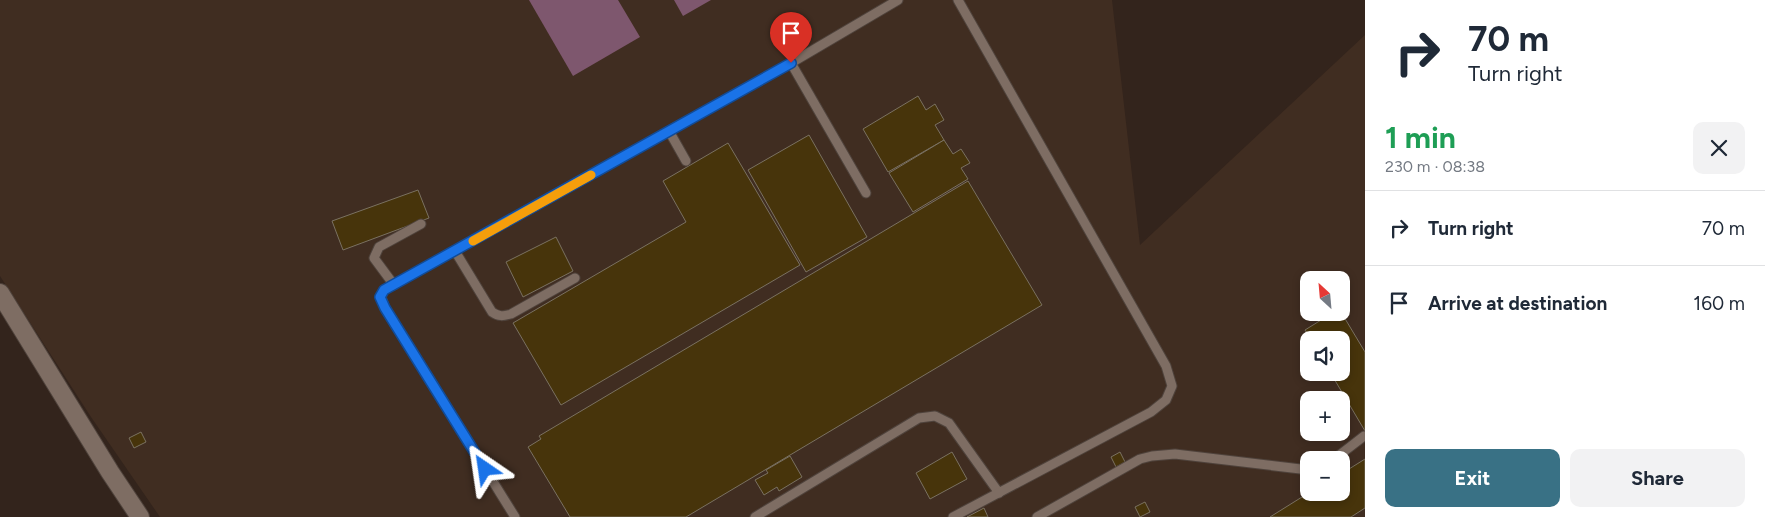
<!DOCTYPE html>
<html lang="en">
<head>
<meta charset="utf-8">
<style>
	body { margin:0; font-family:Figtree,sans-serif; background:#f2f2f3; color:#1f2937; height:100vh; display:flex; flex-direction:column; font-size:19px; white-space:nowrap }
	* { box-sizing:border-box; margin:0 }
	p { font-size:16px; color:#747a83 }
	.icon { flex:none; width:28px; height:28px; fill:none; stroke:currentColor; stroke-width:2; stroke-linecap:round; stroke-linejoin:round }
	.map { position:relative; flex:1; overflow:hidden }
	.panel { display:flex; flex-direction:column; background:#fff; width:400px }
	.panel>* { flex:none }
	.hud { background:#fff; color:#1f2937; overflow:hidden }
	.needle { width:32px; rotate:334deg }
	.buttons { position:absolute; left:1300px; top:271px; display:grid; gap:10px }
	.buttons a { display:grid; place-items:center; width:50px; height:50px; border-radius:10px; background:#fff; box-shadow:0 2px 8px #0003; font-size:25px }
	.pin { position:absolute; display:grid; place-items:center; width:42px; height:42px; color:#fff; margin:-51px -21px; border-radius:50% 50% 50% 0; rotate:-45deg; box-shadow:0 0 5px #0007 }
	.pin .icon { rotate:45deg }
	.me { position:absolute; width:55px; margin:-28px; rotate:328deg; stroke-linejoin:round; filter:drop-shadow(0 0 4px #0008) }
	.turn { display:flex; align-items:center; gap:18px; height:105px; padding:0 20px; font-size:22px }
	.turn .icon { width:65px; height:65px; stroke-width:2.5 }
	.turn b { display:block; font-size:35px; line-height:42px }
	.round { display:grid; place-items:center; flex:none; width:52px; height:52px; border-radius:10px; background:#f2f2f3 }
	.overview { display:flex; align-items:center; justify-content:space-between; height:85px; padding:0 20px }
	h1 { font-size:30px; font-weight:700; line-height:38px; color:#1e9e55 }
	.button { display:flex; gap:10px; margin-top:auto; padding:10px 20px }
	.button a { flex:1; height:58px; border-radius:10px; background:#397185; color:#fff; font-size:20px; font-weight:700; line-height:58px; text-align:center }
	.button a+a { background:#f2f2f3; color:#1f2937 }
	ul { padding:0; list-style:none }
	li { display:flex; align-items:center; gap:15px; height:75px; padding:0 20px; border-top:1px solid #e0e1e3 }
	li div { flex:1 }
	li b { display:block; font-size:19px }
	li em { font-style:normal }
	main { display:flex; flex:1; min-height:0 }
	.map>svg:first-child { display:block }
	.built { fill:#402d21; fill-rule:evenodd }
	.water { fill:#7e576e }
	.building { fill:#47340b; stroke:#7a7161 }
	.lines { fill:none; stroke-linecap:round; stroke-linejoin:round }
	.service-casing { stroke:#4f433c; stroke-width:11 }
	.minor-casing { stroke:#4f433c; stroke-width:20 }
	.service { stroke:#7e6d63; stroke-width:9 }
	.minor { stroke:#7e6d63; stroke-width:18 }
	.route-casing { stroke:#114b97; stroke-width:12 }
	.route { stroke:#1a73e8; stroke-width:9 }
	.slow { stroke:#f59e0b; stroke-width:9 }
</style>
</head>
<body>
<main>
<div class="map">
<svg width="1365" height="517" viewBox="0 0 1365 517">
	<rect width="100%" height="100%" fill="#33241c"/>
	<path class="built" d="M 0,0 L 1112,0 L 1140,245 L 1365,35 L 1365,517 L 160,517 L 91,417 L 0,276 ZM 1309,280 L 1341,280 L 1341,312 L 1309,312 ZM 1309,340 L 1341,340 L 1341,372 L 1309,372 ZM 1309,400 L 1341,400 L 1341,432 L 1309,432 ZM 1309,460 L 1341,460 L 1341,492 L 1309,492 Z"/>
	<g class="water">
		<path d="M 529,0 L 618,0 L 640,37 L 573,76 Z"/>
		<path d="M 674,0 L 711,0 L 683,16 Z"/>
	</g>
	<g class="building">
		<path d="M 918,96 L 926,110 L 935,104 L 944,120 L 935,125 L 944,140 L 888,172 L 863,129 Z"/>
		<path d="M 809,135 L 867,237 L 806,272 L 748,170 Z"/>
		<path d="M 944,140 L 953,154 L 961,149 L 970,163 L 961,168 L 968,179 L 913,212 L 889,173 Z"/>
		<path d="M 728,143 L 800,265 L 561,405 L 513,323 L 686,222 L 663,181 Z"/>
		<path d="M 968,181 L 1042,305 L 686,517 L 570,517 L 528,447 L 541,439 L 539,436 Z"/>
		<path d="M 418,190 L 429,218 L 343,250 L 332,221 Z"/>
		<path d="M 556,237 L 573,271 L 523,297 L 506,262 Z"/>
		<path d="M 1334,312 L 1341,312 L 1365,352 L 1365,431 L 1330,372 L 1341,372 L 1341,340 L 1311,340 L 1305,330 Z"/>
		<path d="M 141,432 L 146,442 L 134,448 L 129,438 Z"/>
		<path d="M 952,452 L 967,479 L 930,499 L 916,473 Z"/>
		<path d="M 1120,452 L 1125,462 L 1116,467 L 1111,457 Z"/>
		<path d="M 790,456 L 802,477 L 779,491 L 777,487 L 764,495 L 755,480 L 768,473 L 766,470 Z"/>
		<path d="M 1365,459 L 1365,508 L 1351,517 L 1270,517 L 1310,492 L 1341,492 L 1341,474 Z"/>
		<path d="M 1145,502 L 1150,512 L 1140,517 L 1135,507 Z"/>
		<path d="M 984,508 L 988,517 L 967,517 Z"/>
	</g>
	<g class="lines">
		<g class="service-casing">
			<g id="service">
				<path d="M 791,63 L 866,193"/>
				<path d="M 669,131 L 686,161"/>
				<path d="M 455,251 L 492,312 C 499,317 503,316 511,314 L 575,278"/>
				<path d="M 394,285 L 374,258 L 379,247 L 421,224"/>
				<path d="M 1333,460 L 1364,436"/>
				<path d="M 515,517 L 385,308 L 381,297 L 384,290 L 791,63 L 898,0"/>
				<path d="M 755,517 L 919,418 L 935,416 L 949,423 L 999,493"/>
				<path d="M 953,517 L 1151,412 L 1166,400 L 1172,386 L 1166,366 L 958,0"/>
				<path d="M 1037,517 L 1140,459 L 1152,456 L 1175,454 L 1309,470"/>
			</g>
		</g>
		<g class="minor-casing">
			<path id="minor" d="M 0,293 L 110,472 L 140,517"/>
		</g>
		<use href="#service" class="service"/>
		<use href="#minor" class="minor"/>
	</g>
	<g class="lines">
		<g class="route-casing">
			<path id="route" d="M 485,469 L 385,308 L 380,297 L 384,290 L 791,63"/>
		</g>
		<use href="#route" class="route"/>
		<path class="slow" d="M 473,241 L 591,175"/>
	</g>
</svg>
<div class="buttons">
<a><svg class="needle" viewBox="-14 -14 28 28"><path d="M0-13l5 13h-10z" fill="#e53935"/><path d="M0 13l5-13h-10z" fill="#747a83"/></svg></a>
<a><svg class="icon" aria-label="sound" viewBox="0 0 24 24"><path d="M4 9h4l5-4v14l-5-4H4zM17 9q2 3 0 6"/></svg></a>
<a>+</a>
<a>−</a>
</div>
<div class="pin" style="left:791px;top:63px;background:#d93025"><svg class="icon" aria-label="arrive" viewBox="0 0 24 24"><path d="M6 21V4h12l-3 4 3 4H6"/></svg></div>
<svg class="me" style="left:485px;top:469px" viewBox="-20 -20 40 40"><path d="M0-17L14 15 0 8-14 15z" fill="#1a73e8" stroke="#fff" stroke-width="4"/></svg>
</div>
<section class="panel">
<div class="hud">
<div class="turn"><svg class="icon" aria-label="right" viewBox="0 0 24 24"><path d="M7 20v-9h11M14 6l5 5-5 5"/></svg><div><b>70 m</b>Turn right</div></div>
</div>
<div class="overview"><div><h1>1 min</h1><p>230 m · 08:38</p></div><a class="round"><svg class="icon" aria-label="close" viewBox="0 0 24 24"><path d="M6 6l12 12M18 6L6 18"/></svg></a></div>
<ul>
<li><svg class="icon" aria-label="right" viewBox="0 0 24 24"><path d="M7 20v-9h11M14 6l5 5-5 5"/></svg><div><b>Turn right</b></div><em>70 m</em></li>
<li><svg class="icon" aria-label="arrive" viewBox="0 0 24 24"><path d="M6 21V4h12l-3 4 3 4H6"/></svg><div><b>Arrive at destination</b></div><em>160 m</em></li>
</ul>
<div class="button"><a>Exit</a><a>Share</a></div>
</section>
</main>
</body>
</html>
